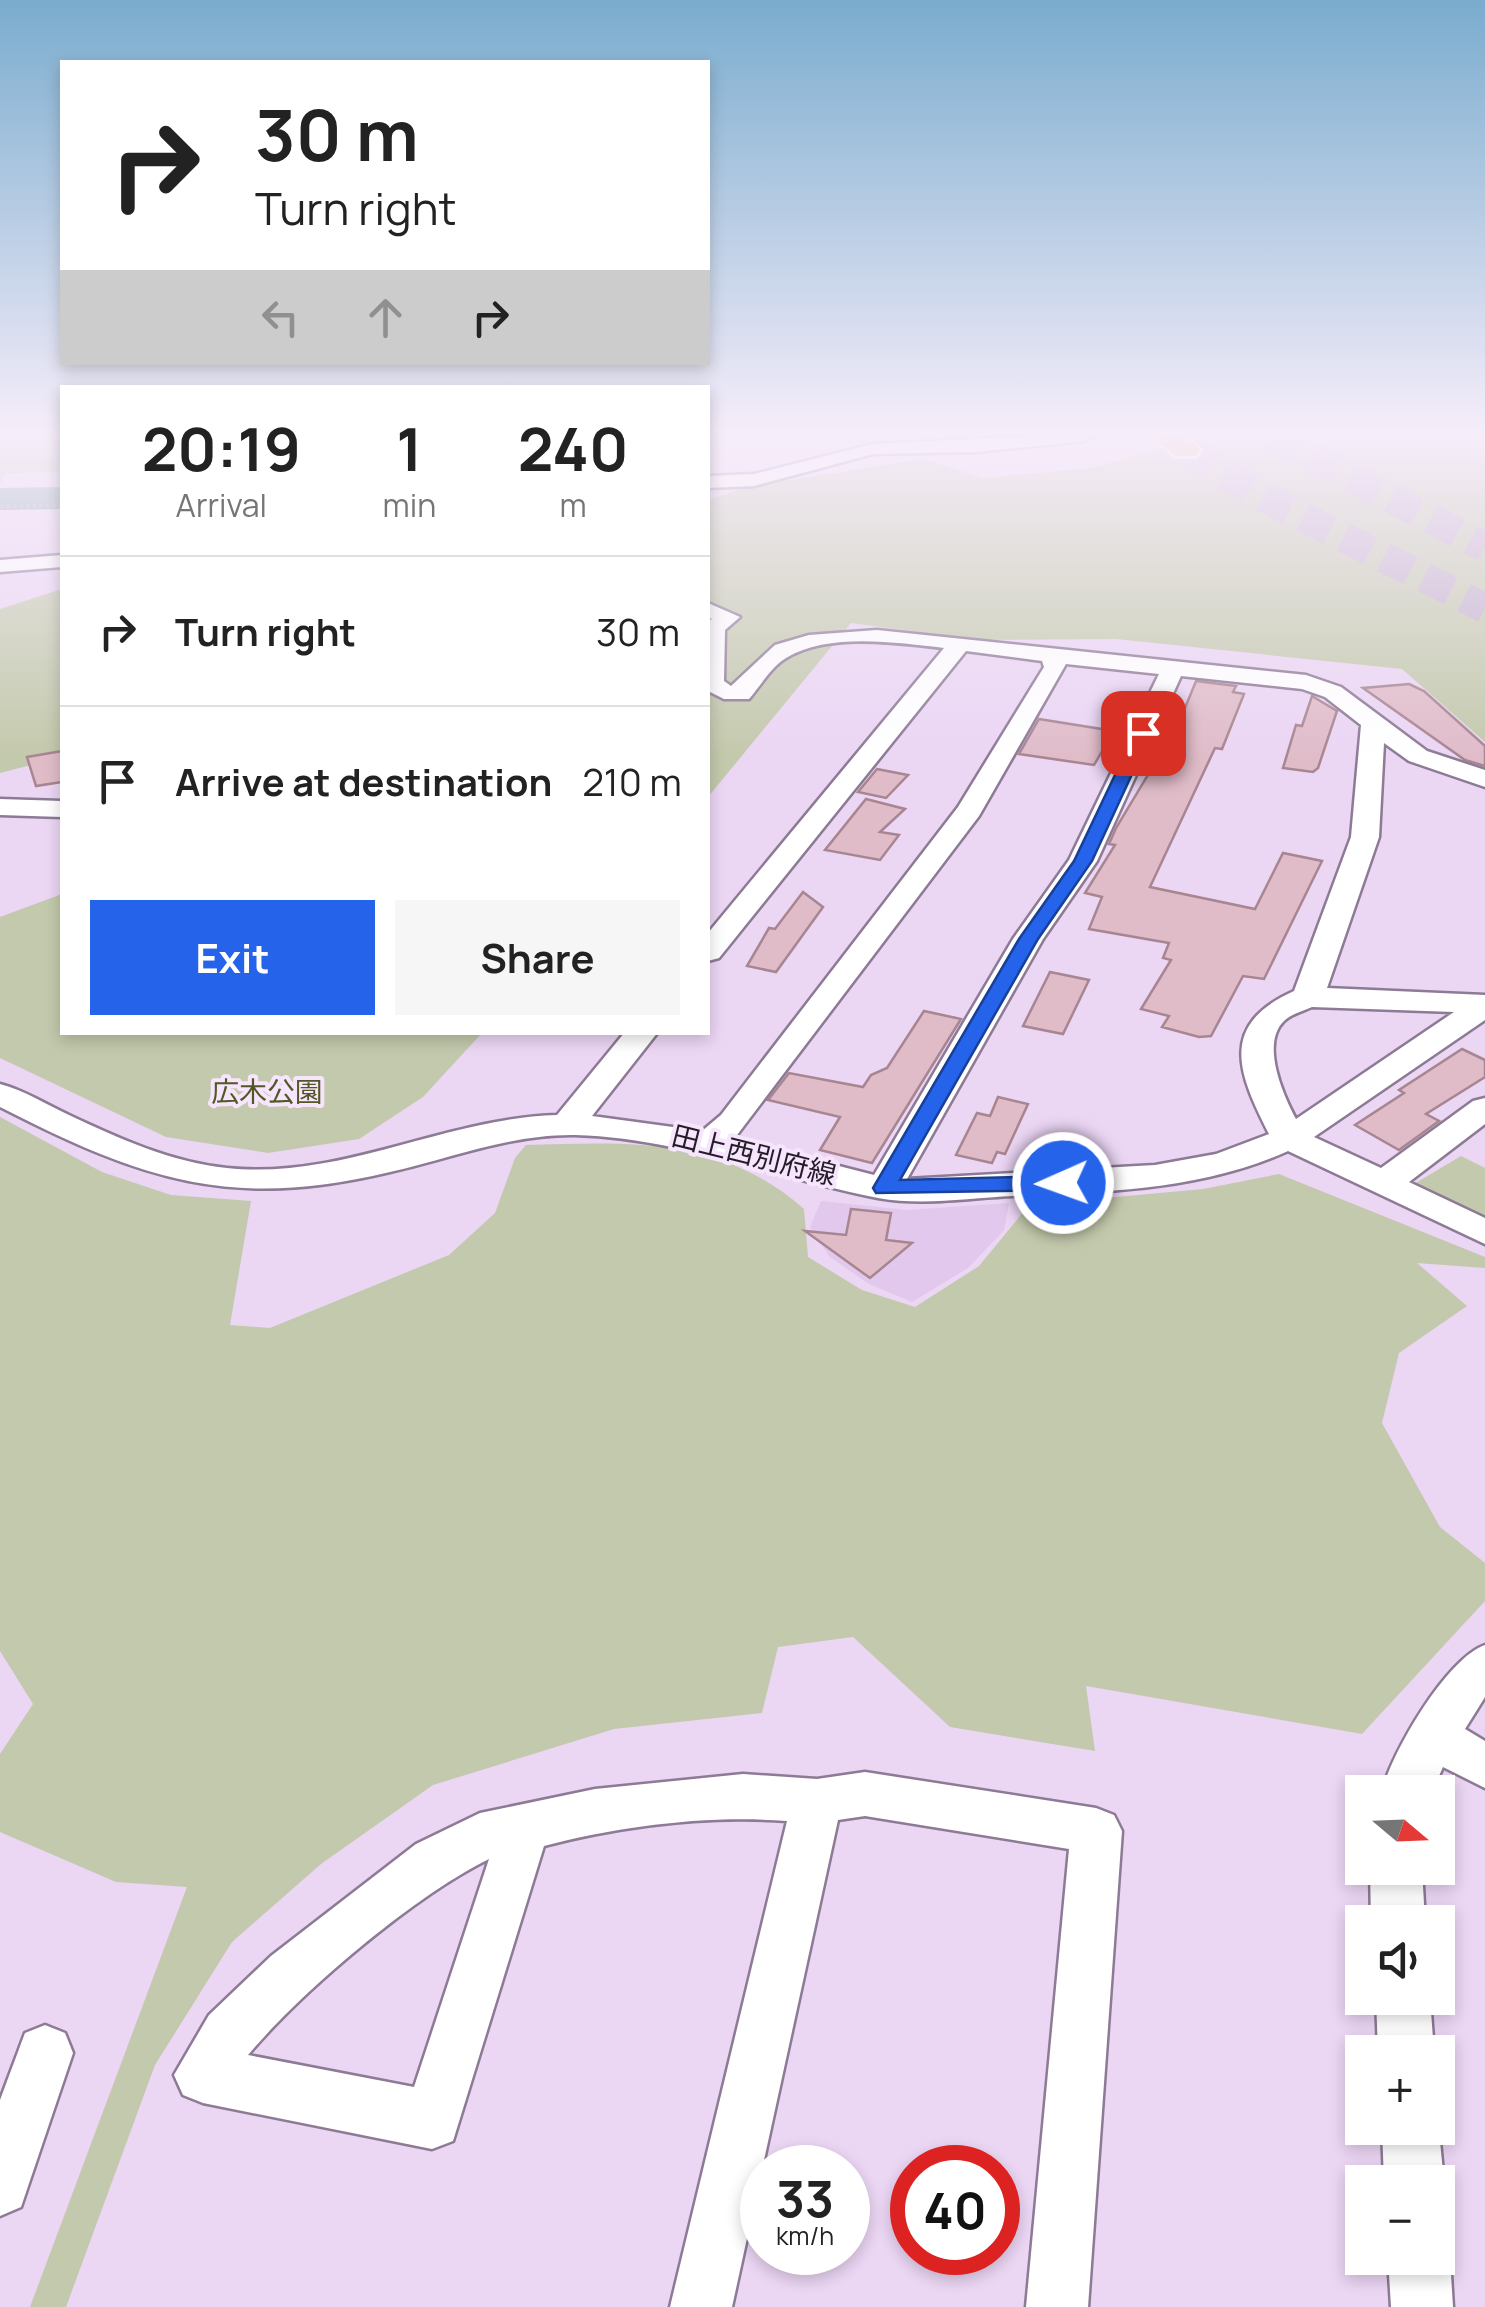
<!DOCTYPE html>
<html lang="en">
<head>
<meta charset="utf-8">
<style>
	body { margin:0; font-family:Manrope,"Noto Sans JP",sans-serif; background:#f6f6f6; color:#222; height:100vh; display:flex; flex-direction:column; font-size:38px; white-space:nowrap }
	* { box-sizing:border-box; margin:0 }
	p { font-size:32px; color:#767676 }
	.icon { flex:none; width:55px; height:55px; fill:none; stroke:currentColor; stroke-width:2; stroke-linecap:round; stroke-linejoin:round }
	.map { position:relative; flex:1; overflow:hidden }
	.drawer { position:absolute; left:60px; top:385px; width:650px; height:650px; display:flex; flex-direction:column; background:#fff; border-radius:0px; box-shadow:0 5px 15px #0003 }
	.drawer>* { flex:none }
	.top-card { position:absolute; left:60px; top:60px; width:650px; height:305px; border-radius:0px; box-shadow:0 5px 15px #0003; background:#fff; color:#222; overflow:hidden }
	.needle { width:65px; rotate:109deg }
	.tools { position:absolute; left:1345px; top:1775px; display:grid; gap:20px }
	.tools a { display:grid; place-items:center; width:110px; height:110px; border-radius:0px; background:#fff; box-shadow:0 5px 15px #0003; font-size:50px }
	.speed { position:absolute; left:740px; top:2145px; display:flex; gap:20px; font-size:50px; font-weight:700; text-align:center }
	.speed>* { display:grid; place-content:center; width:130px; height:130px; border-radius:50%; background:#fff; box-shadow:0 5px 15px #0003; line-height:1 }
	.speed small { font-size:25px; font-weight:400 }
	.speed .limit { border:15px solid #d22; background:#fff; color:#111 }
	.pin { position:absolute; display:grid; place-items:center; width:85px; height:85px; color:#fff; margin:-42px; border-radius:20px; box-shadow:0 5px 15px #0006 }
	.me { position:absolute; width:110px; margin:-55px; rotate:268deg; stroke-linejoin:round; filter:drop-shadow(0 0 8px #0008) }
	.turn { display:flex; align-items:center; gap:35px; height:210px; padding:0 30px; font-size:45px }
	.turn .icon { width:130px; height:130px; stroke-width:2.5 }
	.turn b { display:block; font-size:70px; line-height:85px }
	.lanes { display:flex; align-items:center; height:95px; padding:0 30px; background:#0003; justify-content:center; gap:50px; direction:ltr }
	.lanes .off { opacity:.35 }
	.eta { display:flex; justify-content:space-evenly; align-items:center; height:170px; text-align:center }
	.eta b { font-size:60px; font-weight:700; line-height:70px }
	.primary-button { display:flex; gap:20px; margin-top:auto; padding:20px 30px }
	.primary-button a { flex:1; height:115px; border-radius:0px; background:#2563eb; color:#fff; font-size:40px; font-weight:700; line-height:115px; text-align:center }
	.primary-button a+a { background:#f6f6f6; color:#222 }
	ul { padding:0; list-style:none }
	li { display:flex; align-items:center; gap:30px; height:150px; padding:0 30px; border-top:2px solid #e0e0e0 }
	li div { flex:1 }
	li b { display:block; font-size:38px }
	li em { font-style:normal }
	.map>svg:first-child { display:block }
	.built { fill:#e1c8ec }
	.green { fill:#c3c9ac }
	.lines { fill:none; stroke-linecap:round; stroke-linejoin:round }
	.river { fill:#76a0a6; fill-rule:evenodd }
	.building { fill:#e0bcc9; stroke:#a78591; stroke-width:2.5 }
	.highway-tunnel { stroke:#c3b1cb; stroke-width:30; stroke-dasharray:30 15; stroke-linecap:butt }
	.minor-casing { stroke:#8d7a95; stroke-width:5 }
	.highway-casing { stroke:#fff; stroke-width:6 }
	.path { stroke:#af9eb6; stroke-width:4; stroke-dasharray:4 2.5; stroke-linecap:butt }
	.minor { fill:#fff; fill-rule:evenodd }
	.highway { fill:#feb662; fill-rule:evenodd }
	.route { fill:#2563eb; stroke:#184099; stroke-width:2.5 }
	.labels { text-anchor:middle; stroke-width:8; stroke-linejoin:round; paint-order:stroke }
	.park-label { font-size:28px; fill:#515823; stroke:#f6e5fd }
	.street-label { font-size:28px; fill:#241d27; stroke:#f6e5fd }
</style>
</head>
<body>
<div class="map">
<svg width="1485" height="2307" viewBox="0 0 1485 2307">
	<rect width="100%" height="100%" fill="#ebd6f4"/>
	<path class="built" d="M 821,1201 L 907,1210 L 1009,1203 L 1004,1230 L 968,1268 L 912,1302 L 869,1284 L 830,1257 L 810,1227 Z"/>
	<g class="green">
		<path d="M 6,436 L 62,436 L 62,472 L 5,473 L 0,484 L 0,438 Z"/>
		<path d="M 1208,436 L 1485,436 L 1485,742 L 1402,669 L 1116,639 L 978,640 L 851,623 L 708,797 L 708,500 L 750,486 L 924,459 L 983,478 L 1092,468 Z"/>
		<path d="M 62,589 L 62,757 L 0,773 L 0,609 Z"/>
		<path d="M 62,894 L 62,1032 L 482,1033 L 423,1097 L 359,1139 L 268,1153 L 166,1137 L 0,1058 L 0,917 Z"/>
		<path d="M 0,1117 L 102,1172 L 171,1195 L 251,1201 L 230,1325 L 270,1328 L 449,1255 L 495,1213 L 515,1158 L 526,1145 C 631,1142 721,1136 804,1209 L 808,1257 L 862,1290 L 915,1307 L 979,1266 L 1029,1205 L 1203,1189 L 1279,1174 L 1485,1257 L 1485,1268 L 1417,1263 L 1467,1306 L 1399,1353 L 1382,1423 L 1440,1527 L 1485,1563 L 1485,1601 L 1362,1734 L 1086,1686 L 1095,1751 L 950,1727 L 853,1637 L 778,1647 L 762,1713 L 614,1729 L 433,1785 L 321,1864 L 232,1942 L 155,2065 L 66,2307 L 30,2307 L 187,1887 L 116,1882 L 0,1832 L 0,1754 L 33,1704 L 0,1651 Z"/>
		<path d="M 1461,1156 L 1485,1168 L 1485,1218 L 1414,1184 Z"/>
	</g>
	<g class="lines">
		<path class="river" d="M 62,487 L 62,509 L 0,510 L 0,488 Z"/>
	</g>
	<g class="building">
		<path d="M 1196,681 L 1236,686 L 1233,692 L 1244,694 L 1222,749 L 1215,748 L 1150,887 L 1255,909 L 1283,853 L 1322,861 L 1264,979 L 1243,976 L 1211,1036 L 1199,1037 L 1162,1027 L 1169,1016 L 1141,1009 L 1171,960 L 1163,958 L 1169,943 L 1089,929 L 1102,897 L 1085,893 L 1115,845 L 1109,844 L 1116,828 L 1152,768 L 1160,769 Z"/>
		<path d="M 1409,684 L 1424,691 L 1485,746 L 1485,766 L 1465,760 L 1363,688 Z"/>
		<path d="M 1312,696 L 1337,711 L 1318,768 L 1313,772 L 1283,768 L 1296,725 L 1302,726 Z"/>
		<path d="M 1039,719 L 1114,731 L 1094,765 L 1019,754 Z"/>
		<path d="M 62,751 L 62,782 L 36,786 L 27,757 Z"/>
		<path d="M 877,769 L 908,775 L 886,798 L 858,792 Z"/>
		<path d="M 866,799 L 905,809 L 880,832 L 899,835 L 880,860 L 825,850 Z"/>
		<path d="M 803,892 L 823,907 L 776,972 L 747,966 L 769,928 L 775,929 Z"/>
		<path d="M 1050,972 L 1089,980 L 1063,1034 L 1023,1026 Z"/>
		<path d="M 924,1011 L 961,1019 L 872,1163 L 820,1150 L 840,1117 L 768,1100 L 789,1073 L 863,1087 L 871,1075 L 887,1068 Z"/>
		<path d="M 1462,1049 L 1485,1060 L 1485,1077 L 1426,1114 L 1439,1121 L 1417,1137 L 1399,1150 L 1355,1125 L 1404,1093 L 1399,1090 Z"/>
		<path d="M 998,1097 L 1028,1104 L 1005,1154 L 997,1152 L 992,1163 L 956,1155 L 977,1113 L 990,1116 Z"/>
		<path d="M 851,1209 L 891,1213 L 886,1240 L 912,1243 L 870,1278 L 805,1231 L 846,1235 Z"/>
	</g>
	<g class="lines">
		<g class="highway-tunnel">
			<path d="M 1271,436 L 1485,547"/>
			<path d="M 1186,450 L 1267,499 L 1485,608"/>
		</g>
		<g class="minor-casing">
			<g id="minor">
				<path d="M 1031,436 L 1093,436 L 1084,441 L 976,452 L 873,454 L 754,486 L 708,488 L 708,476 L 754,474 L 873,444 Z"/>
				<path d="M 62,555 L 62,567 L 0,572 L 0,560 Z"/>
				<path d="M 708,603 L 740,617 L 725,630 L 724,681 L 731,686 L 775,645 L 809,635 L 877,630 L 1306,675 L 1341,687 L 1427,751 L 1485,770 L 1485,787 L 1409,761 L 1384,743 L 1379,837 L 1327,988 L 1485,995 L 1485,1020 L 1314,1137 L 1381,1168 L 1473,1101 L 1485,1098 L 1485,1124 L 1409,1182 L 1485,1218 L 1485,1244 L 1288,1151 C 1202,1190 1106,1192 1013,1196 C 968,1198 923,1206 878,1198 C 776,1178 680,1138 575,1135 C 511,1134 452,1158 390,1172 C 230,1210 143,1180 0,1107 L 0,1084 C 24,1090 47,1105 69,1115 C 120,1139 171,1162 227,1168 C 342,1180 445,1118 557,1115 L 625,1032 L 658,1032 L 592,1116 L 702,1131 L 721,1115 L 958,807 L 1044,667 L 1042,661 L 966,651 L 719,958 L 708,961 L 708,933 L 944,648 C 897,643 829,632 786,658 C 771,667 761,685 749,699 L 724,699 L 708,691 L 708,621 L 712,619 L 708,617 ZM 1066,664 L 1159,674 L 1069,860 L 1013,939 L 874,1175 L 734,1139 L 979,816 ZM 1181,676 L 1302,689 L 1325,697 L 1361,725 L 1351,837 L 1294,991 C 1218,1025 1238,1073 1269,1134 L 1216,1154 L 1155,1165 L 907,1179 L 1043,939 L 1097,861 ZM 1312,1007 L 1454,1012 L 1296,1119 C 1284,1097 1260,1044 1284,1021 C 1291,1014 1303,1011 1312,1007 Z"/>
				<path d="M 0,799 L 62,801 L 62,817 L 0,815 Z"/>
				<path d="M 1485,1645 L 1485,1697 L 1465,1729 L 1485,1741 L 1485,1788 L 1443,1767 L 1432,1792 L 1382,1792 C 1391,1753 1447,1658 1485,1645 Z"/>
				<path d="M 865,1772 L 1096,1808 L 1114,1815 L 1122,1831 L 1088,2307 L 1026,2307 L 1069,1849 L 865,1816 L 838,1820 L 732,2307 L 670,2307 L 787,1821 C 707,1815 622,1826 544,1846 L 453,2141 L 432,2149 L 203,2103 L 183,2095 L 174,2075 L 209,2015 L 271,1956 L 416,1844 L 480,1813 L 595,1789 L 743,1774 L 817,1779 ZM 489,1859 L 414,2087 L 248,2055 C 302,1991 414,1896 489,1859 Z"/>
				<path d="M 1370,1868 L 1422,1868 L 1425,1922 L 1371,1922 Z"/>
				<path d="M 1376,1998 L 1430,1998 L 1434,2052 L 1378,2052 Z"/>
				<path d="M 45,2025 L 65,2033 L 73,2053 L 21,2207 L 0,2216 L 0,2100 L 25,2033 Z"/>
				<path d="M 1438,2121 L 1444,2182 L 1438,2198 L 1438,2182 L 1384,2182 L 1382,2128 L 1438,2128 Z"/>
				<path d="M 1438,2235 L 1450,2258 L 1453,2307 L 1391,2307 L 1388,2258 L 1438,2258 Z"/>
			</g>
		</g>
		<g class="highway-casing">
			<path id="highway" d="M 1152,436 L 1183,436 L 1200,450 L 1196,456 L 1176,456 Z"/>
		</g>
		<path class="path" d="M 0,507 L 62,505"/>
		<use href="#minor" class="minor"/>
		<use href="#highway" class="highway"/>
	</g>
	<linearGradient id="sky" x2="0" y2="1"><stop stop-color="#7aacce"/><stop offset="0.57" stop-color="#f6edfa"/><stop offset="1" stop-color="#f6edfa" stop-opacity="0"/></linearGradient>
	<rect width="1485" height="759" fill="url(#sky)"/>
	<path class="route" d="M 1143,728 L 1151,733 L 1092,861 L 1038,939 L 900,1180 L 1063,1176 L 1075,1183 L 1063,1190 L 876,1193 L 873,1188 L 1019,939 L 1074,861 L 1135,733 Z"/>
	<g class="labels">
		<g class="park-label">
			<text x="267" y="1102">広木公園</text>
		</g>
		<g class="street-label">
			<text transform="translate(754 1155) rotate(14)" y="10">田上西別府線</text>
		</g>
	</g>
</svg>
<div class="tools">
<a><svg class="needle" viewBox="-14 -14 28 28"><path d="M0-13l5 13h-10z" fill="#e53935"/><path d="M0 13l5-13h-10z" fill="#767676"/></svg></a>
<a><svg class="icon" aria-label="sound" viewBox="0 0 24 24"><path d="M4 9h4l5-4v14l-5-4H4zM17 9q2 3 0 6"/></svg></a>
<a>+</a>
<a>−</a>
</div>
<div class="speed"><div>33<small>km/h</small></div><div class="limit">40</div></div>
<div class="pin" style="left:1143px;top:733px;background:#d93025"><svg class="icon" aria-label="arrive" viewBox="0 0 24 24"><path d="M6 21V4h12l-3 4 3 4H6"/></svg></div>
<svg class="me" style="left:1063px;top:1183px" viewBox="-20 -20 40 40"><circle r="17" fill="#2563eb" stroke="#fff" stroke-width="3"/><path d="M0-11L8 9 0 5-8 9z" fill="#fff"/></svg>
<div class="top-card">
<div class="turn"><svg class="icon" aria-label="right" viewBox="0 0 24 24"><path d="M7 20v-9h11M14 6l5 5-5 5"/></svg><div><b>30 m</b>Turn right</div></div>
<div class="lanes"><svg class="icon off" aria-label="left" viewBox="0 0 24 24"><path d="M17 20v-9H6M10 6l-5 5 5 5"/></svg><svg class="icon off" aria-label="ahead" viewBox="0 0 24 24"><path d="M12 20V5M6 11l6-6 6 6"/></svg><svg class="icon" aria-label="right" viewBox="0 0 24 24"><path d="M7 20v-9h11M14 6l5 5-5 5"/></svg></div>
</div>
<section class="drawer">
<div class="eta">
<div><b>20:19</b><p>Arrival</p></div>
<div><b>1</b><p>min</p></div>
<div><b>240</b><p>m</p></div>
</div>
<ul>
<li><svg class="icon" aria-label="right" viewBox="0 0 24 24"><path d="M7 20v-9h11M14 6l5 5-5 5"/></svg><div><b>Turn right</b></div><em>30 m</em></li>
<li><svg class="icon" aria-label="arrive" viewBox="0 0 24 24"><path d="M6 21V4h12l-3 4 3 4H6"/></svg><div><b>Arrive at destination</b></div><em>210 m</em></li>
</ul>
<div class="primary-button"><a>Exit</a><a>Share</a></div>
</section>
</div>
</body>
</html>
